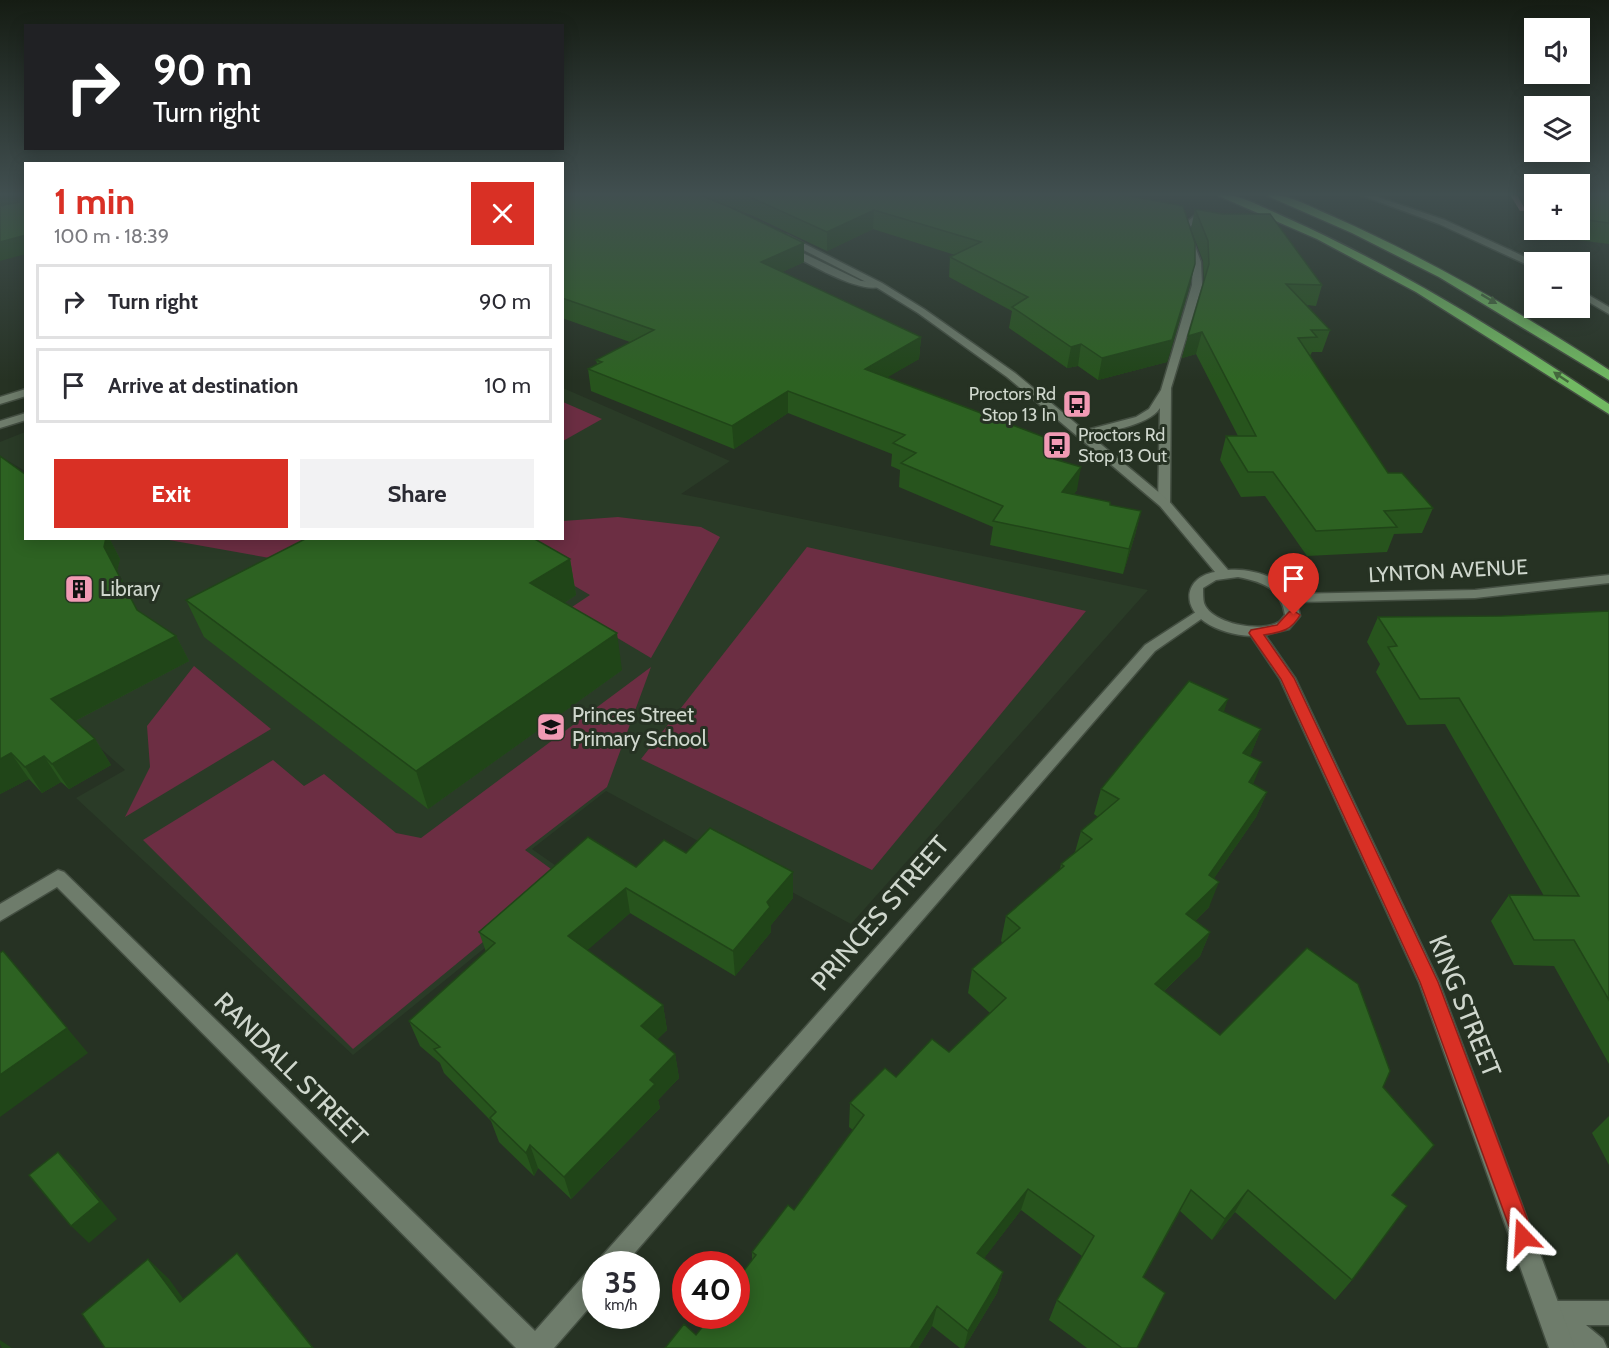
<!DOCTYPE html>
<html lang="en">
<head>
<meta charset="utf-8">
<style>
	body { margin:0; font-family:Cabin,sans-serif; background:#f2f2f3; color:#2b2b33; height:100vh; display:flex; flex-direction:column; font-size:22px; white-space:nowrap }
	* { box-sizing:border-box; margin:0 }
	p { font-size:20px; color:#7c7c81 }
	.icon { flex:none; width:33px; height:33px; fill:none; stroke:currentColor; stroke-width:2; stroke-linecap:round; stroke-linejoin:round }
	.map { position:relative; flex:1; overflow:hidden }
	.details { position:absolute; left:24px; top:162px; width:540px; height:378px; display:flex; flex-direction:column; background:#fff; border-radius:0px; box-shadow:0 3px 15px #0003 }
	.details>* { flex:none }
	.hud { position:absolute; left:24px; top:24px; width:540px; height:126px; border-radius:0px; box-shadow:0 3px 15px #0003; background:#202124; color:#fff; overflow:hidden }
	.controls { position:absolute; left:1524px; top:18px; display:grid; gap:12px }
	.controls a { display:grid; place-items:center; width:66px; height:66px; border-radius:0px; background:#fff; box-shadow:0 3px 15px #0003; font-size:30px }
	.speed { position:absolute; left:582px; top:1251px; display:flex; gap:12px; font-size:30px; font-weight:700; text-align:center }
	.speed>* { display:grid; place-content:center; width:78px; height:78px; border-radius:50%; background:#fff; box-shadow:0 3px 15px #0003; line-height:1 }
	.speed small { font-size:15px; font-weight:400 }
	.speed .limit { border:9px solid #d22; background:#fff; color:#111 }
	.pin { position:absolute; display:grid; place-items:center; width:51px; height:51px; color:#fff; margin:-62px -26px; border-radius:50% 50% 50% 0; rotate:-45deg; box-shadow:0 0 6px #0007 }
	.pin .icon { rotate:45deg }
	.me { position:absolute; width:66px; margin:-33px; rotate:340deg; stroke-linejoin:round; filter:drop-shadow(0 0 4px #0008) }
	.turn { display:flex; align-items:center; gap:21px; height:126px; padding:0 30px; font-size:27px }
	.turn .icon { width:78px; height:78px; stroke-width:2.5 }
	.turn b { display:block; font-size:42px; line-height:51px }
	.round { display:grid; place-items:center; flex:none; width:63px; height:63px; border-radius:0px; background:#f2f2f3 }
	.headline { display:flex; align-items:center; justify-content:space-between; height:102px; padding:0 30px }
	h1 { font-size:36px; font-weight:800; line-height:45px; color:#d93025 }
	.primary-button { display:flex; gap:12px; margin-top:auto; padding:12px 30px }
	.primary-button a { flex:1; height:69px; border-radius:0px; background:#d93025; color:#fff; font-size:24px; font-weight:800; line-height:69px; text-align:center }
	.primary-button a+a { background:#f2f2f3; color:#2b2b33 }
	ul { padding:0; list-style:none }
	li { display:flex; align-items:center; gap:18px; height:75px; margin:0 12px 9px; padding:0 18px; border:3px solid #e1e1e2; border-radius:0px }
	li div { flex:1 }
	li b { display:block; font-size:22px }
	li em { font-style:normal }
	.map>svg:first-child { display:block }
	.built { fill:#2a3b27 }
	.green { fill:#6c2e43 }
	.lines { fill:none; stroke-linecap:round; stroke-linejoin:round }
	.stream { fill:#ad7686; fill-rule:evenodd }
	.street-casing { stroke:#444f42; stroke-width:3 }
	.secondary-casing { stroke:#444f42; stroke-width:3 }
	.highway-casing { stroke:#444f42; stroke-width:3 }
	.street { fill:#6e7c6b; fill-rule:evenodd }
	.secondary { fill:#6e7c6b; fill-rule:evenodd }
	.highway { fill:#71b962; fill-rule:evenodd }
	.wall { fill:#27541d }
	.shaded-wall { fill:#204518 }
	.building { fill:#2d6222; stroke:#204518; stroke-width:1.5 }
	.oneway { fill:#44683c }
	.route { fill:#d93025; stroke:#8d1f18; stroke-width:1.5 }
	.labels { text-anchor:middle; stroke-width:6; stroke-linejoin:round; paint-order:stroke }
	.far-poi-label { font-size:18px; fill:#cfd7cd; stroke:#263223; text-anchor:end }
	.street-label { font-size:21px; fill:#cfd7cd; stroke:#263223 }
	.poi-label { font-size:21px; fill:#cfd7cd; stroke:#263223; text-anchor:start }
	.near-street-label { font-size:26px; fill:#cfd7cd; stroke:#263223 }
</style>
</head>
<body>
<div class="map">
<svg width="1609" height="1348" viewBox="0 0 1609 1348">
	<rect width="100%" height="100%" fill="#263223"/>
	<g class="built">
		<path d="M 563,388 L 730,461 L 681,494 L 1148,590 L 851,924 L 606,791 L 532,849 L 572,877 L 353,1055 L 76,798 L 125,770 L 0,659 L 92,539 L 562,538 Z"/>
		<path d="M 25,432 L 25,471 L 0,456 L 0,442 Z"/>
	</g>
	<g class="green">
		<path d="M 563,402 L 602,419 L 563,441 Z"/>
		<path d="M 618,517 L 701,527 L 720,537 L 651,658 L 569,609 L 590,595 L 512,549 L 531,539 L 562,538 L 563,521 Z"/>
		<path d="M 171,538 L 335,539 L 309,565 L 169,540 Z"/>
		<path d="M 807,547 L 1086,611 L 872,870 L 641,759 Z"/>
		<path d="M 194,666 L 271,729 L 125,817 L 150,767 L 147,726 Z"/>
		<path d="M 651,667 L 607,787 L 525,850 L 562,877 L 353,1049 L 143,840 L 273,760 L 304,786 L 324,774 L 396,833 L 421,838 Z"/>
	</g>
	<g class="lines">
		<path class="stream" d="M 1509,193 L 1516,193 L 1526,211 L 1520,211 Z"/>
		<g class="street-casing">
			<g id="street">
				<path d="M 1355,193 L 1366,193 L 1445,220 L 1536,262 L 1534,268 L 1439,224 Z"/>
				<path d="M 1197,214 L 1204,216 L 1188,228 L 1201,262 L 1202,285 L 1171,388 L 1170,503 L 1164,507 L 1158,503 L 1160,408 C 1149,426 1103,432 1083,437 L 1077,434 L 1079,432 L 1136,417 L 1149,409 L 1161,390 L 1192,285 L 1193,262 L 1180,227 Z"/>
				<path d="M 786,245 L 861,281 L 879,282 L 884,285 C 864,298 803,260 783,250 L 783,246 Z"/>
				<path d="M 1580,290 L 1609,307 L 1609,314 L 1580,297 Z"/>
				<path d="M 26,389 L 26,396 L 0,404 L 0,397 Z"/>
				<path d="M 26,413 L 26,420 L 0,428 L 0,421 Z"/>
				<path d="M 1202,608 L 1207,609 L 1209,612 L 1207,615 L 1155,651 L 625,1264 L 598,1264 L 602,1256 L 1145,645 Z"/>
				<path d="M 58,870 L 64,872 L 535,1331 L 587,1272 L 596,1269 L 596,1300 L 554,1348 L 516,1348 L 57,887 L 0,921 L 0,904 Z"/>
				<path d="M 1551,1301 L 1609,1301 L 1609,1325 L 1586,1325 L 1603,1339 L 1607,1348 L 1574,1348 L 1543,1323 L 1539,1313 L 1542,1304 Z"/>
			</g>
		</g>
		<g class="secondary-casing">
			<path id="secondary" d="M 787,235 L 882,283 L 924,309 L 1015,373 L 1168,500 L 1228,570 C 1250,568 1278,576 1292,594 L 1475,590 L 1609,575 L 1609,583 L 1475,598 L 1297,602 L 1300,616 L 1289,629 L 1265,635 L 1295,678 L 1439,982 L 1575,1348 L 1549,1348 L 1419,982 L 1280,679 L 1251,636 C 1235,635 1218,631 1205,622 C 1181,606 1185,577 1215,572 L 1160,506 L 1007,377 L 918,313 L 876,287 L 784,240 L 784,236 ZM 1238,577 C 1263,582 1281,588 1285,615 C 1283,617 1282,620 1279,622 C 1262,633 1211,624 1204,603 C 1203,599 1203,593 1203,588 L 1216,580 Z"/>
		</g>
		<g class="highway-casing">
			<g id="highway">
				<path d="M 1212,193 C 1237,192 1266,209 1289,219 C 1402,270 1506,335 1609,404 L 1609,414 L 1416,292 L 1317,239 Z"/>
				<path d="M 1261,193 C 1285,192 1312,208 1334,217 C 1431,260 1521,313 1609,370 L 1609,380 L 1439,277 L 1352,233 Z"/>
			</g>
		</g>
		<use href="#street" class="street"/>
		<use href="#secondary" class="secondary"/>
		<use href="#highway" class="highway"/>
	</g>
	<g class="wall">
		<path d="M 562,193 L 804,243 L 804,262 L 782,272 L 921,337 L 919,359 L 887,377 L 1062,462 L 1077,490 L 1073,495 L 1110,505 L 1141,511 L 1135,535 L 1123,574 L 990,545 L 993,527 L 899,487 L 900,470 L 891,466 L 892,454 L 788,413 L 734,449 L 591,391 L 588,369 L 597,364 L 596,360 L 630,342 L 562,318 Z"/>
		<path d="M 695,193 L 1115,193 L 1190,285 L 1167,362 L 1098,380 L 1078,366 L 1067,368 L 1009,328 L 1012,311 L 949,277 L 950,257 L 955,255 L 873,229 L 827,251 L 753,216 Z"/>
		<path d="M 1580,193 L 1609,193 L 1609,244 L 1563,238 L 1561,230 L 1580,230 Z"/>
		<path d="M 1195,209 L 1322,285 L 1316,306 L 1307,305 L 1330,330 L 1322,352 L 1312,352 L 1310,356 L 1388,473 L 1433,508 L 1422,533 L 1394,534 L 1387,552 L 1307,556 L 1265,496 L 1241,497 L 1220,460 L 1226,436 L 1238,436 L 1196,354 L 1182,358 L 1204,282 L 1203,261 L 1191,229 Z"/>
		<path d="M 26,538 L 109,538 L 120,559 L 117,571 L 137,610 L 176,636 L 189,661 L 75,721 L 95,739 L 111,765 L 69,789 L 61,782 L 42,793 L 29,779 L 0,794 Z"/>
		<path d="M 570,559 L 576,595 L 564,603 L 622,670 L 428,809 L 204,637 L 186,600 Z"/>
		<path d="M 1609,611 L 1609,1064 L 1554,966 L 1514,965 L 1491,921 L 1509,895 L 1544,896 L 1445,724 L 1407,725 L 1376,672 L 1380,664 L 1367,642 L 1378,617 L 1502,616 Z"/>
		<path d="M 1224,712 L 1261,729 L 1250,756 L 1253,784 L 1267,792 L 1256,817 L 1214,878 L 1209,907 L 1195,921 L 1210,932 L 1200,956 L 1164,991 L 1220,1035 L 1383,1087 L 1393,1195 L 1352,1280 L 1335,1300 L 1235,1212 L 1212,1240 L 1180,1211 L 1143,1278 L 1137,1348 L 1087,1348 L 1049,1320 L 1057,1300 L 1082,1256 L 1021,1210 L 984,1258 L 1003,1272 L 997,1293 L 964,1348 L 960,1348 L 932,1326 L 918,1348 L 665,1348 L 696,1335 L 752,1260 L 752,1252 L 794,1210 L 853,1130 L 849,1127 L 850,1103 L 896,1077 L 949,1052 L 990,1013 L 968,993 L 972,969 L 1003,943 L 1001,941 L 1006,916 L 1060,869 L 1061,864 L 1075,852 L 1081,831 L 1098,817 L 1094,814 L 1101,789 Z"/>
		<path d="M 686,853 L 793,872 L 793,898 L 771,925 L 771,932 L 735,976 L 630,913 L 587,950 L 663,1005 L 667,1030 L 657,1039 L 675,1054 L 679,1078 L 658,1100 L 660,1108 L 571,1199 L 538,1168 L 534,1176 L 499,1142 L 491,1121 L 444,1073 L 440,1063 L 420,1046 L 409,1021 L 486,952 L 479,932 L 636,867 Z"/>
		<path d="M 1609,1116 L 1609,1165 L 1592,1133 Z"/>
	</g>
	<g class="shaded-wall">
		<path d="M 18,193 L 26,209 L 0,215 L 0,197 Z"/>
		<path d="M 562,193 L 596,193 L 562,207 Z"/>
		<path d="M 874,210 L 873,229 L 827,251 L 827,232 Z"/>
		<path d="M 26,235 L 26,254 L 0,261 L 0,242 Z"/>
		<path d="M 804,243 L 804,262 L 761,282 L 761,262 Z"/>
		<path d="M 1195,264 L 1190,285 L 1167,362 L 1098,380 L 1102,358 Z"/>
		<path d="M 1202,332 L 1196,354 L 1182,358 L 1188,336 Z"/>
		<path d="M 921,337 L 919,359 L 864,391 L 865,369 Z"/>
		<path d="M 1081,344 L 1078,366 L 1067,368 L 1071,347 Z"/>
		<path d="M 788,391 L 788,413 L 734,449 L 732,426 Z"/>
		<path d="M 1065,445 L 1061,468 L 1054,459 Z"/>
		<path d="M 1081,467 L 1077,490 L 1058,516 L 1062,492 Z"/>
		<path d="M 1141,511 L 1135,535 L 1123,574 L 1129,549 Z"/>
		<path d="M 106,538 L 109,538 L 120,559 L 117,572 L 104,547 Z"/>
		<path d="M 570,559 L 576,595 L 538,620 L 530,583 Z"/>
		<path d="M 617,633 L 622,670 L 428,809 L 416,771 Z"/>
		<path d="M 176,636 L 189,661 L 67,725 L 51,699 Z"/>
		<path d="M 1228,699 L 1220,724 L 1219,710 Z"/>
		<path d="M 1261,729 L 1251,754 L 1233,778 L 1243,753 Z"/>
		<path d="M 95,739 L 111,765 L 69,789 L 52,764 Z"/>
		<path d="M 11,753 L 29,779 L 0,794 L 0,759 Z"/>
		<path d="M 44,756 L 61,782 L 42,793 L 25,767 Z"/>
		<path d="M 1262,762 L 1252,787 L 1249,782 Z"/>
		<path d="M 1267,792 L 1256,817 L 1199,900 L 1209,875 Z"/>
		<path d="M 793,872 L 793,898 L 771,925 L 771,932 L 735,976 L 733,951 L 767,902 Z"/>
		<path d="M 1219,882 L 1209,907 L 1177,939 L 1186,914 Z"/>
		<path d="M 626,888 L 630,913 L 574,962 L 568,936 Z"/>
		<path d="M 1210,932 L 1200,956 L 1146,1008 L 1155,984 Z"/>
		<path d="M 663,1005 L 667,1030 L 646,1051 L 641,1026 Z"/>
		<path d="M 67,1028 L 88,1053 L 0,1117 L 0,1075 Z"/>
		<path d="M 675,1054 L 679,1078 L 658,1100 L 660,1108 L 571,1199 L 564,1177 L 650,1080 Z"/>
		<path d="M 530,1145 L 538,1168 L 534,1176 L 526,1153 Z"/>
		<path d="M 58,1152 L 75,1169 L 117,1219 L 89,1243 L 71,1226 Z"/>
		<path d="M 1028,1189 L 1021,1210 L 972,1274 L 977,1253 Z"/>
		<path d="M 1248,1190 L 1235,1212 L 1212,1240 L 1225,1219 Z"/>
		<path d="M 237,1253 L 254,1273 L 314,1348 L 313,1348 Z"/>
		<path d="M 148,1259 L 169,1279 L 200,1322 L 180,1302 Z"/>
		<path d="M 1003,1272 L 997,1293 L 964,1348 L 968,1331 Z"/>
		<path d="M 937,1306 L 932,1326 L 918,1348 L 910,1348 Z"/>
		<path d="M 0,1340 L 12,1348 L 2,1348 L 0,1344 Z"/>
	</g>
	<g class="building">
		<path d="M 0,193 L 26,193 L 26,235 L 0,242 L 0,206 L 19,202 L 21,195 L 18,193 L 0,197 Z"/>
		<path d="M 574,193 L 695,193 L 732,208 L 804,243 L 761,262 L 921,337 L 865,369 L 1065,445 L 1054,459 L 1081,467 L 1062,492 L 1110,502 L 1110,505 L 1141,511 L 1129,549 L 993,521 L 1003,506 L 901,463 L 916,453 L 893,443 L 905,435 L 788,391 L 732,426 L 588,369 L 602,362 L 596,360 L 654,330 L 562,298 L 562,197 Z"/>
		<path d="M 741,193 L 1115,193 L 1183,206 L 1195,243 L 1195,264 L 1172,340 L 1102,358 L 1081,344 L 1071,347 L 1012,307 L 1028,297 L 950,257 L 981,242 L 874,210 L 827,232 Z"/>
		<path d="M 1580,193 L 1609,193 L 1609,223 L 1580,219 Z"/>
		<path d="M 1195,209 L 1222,214 L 1270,214 L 1322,285 L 1286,284 L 1330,330 L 1311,330 L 1317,337 L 1298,338 L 1388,473 L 1402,473 L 1433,508 L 1384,511 L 1397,527 L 1316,531 L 1273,472 L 1248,472 L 1226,436 L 1256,436 L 1202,332 L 1188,336 L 1209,264 L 1208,241 Z"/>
		<path d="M 0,456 L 26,475 L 26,538 L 106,538 L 104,547 L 137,610 L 176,636 L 51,699 L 95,739 L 52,764 L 44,756 L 25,767 L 11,753 L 0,759 Z"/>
		<path d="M 307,538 L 533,538 L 570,559 L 530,583 L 617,633 L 416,771 L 186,600 Z"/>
		<path d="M 1609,611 L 1609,1000 L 1574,940 L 1534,940 L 1509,895 L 1579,896 L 1459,698 L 1420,699 L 1388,647 L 1397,646 L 1378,617 L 1502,616 Z"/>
		<path d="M 1189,681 L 1228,699 L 1219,710 L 1261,729 L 1243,753 L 1262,762 L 1249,782 L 1267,792 L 1209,875 L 1219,882 L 1186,914 L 1210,932 L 1155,984 L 1220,1035 L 1307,948 L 1358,984 L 1390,1071 L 1383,1087 L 1434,1145 L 1392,1195 L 1407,1206 L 1352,1280 L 1248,1190 L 1225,1219 L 1191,1190 L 1143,1277 L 1165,1293 L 1137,1348 L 1122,1348 L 1057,1300 L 1094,1236 L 1028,1189 L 977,1253 L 1003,1272 L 968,1331 L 937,1306 L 910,1348 L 665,1348 L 684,1324 L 696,1335 L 711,1316 L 736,1316 L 736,1281 L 756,1255 L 752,1252 L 788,1205 L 794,1210 L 864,1115 L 850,1103 L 885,1068 L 896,1077 L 932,1039 L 949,1052 L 1006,998 L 972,969 L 1020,928 L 1006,916 L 1064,866 L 1061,864 L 1092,839 L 1081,831 L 1119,799 L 1101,789 Z"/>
		<path d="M 710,828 L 793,872 L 767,902 L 770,907 L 733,951 L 626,888 L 568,936 L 663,1005 L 641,1026 L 675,1054 L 650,1080 L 655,1084 L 564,1177 L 530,1145 L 526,1153 L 490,1118 L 496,1112 L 434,1049 L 440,1047 L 409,1021 L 495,943 L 479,932 L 588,837 L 636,867 L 664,840 L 686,853 Z"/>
		<path d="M 3,951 L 67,1028 L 0,1075 L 0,953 Z"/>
		<path d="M 58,1152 L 100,1202 L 71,1226 L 29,1175 Z"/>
		<path d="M 237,1253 L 313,1348 L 105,1348 L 82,1314 L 148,1259 L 180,1302 Z"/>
	</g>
	<defs><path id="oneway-solid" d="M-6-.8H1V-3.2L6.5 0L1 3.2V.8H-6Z" transform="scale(1.5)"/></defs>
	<g class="oneway">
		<use href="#oneway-solid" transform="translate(1489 299) rotate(31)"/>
		<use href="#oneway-solid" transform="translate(1561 377) rotate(-146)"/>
	</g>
	<linearGradient id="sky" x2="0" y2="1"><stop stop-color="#151c13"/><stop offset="0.51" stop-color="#414f50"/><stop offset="1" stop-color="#414f50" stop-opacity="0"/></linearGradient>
	<rect width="1609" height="381" fill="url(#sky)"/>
	<path class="route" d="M 1294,611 L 1300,615 C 1291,631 1281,632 1264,635 L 1294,678 L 1438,982 L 1534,1237 L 1531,1245 L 1523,1248 L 1516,1245 L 1513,1237 L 1420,982 L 1281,679 L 1249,633 L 1251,630 L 1277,625 L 1289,612 Z"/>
	<defs>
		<g id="bus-square" transform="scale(1.5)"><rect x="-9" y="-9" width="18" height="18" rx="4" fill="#f19ab4" stroke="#263223"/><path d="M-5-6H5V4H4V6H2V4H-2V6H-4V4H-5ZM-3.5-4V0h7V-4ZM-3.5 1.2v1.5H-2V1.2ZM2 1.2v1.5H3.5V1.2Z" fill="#111"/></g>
		<g id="building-square" transform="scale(1.5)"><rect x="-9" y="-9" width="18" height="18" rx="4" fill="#f19ab4" stroke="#263223"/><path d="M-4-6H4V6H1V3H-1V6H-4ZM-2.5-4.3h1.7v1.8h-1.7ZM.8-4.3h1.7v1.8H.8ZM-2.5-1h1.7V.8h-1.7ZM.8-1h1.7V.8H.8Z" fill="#111"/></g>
		<g id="school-square" transform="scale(1.5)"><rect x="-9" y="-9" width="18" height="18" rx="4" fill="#f19ab4" stroke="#263223"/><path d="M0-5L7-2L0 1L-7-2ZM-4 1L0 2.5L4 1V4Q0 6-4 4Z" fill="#111"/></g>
	</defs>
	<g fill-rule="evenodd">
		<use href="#bus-square" x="1077" y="404"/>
		<use href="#bus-square" x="1057" y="445"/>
		<use href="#building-square" x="79" y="589"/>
		<use href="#school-square" x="551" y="727"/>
	</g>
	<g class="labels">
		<g class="far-poi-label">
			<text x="1056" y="400">Proctors Rd<tspan x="1056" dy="21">Stop 13 In</tspan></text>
			<text x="1078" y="441" text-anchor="start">Proctors Rd<tspan x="1078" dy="21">Stop 13 Out</tspan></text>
		</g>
		<g class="street-label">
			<text transform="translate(1448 571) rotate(-3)" y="7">LYNTON AVENUE</text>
		</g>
		<g class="poi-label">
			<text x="100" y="596">Library</text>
			<text x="572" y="722">Princes Street<tspan x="572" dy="24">Primary School</tspan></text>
		</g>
		<g class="near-street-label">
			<text transform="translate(880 913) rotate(-49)" y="9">PRINCES STREET</text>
			<text transform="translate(1465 1006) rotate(68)" y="9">KING STREET</text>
			<text transform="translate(291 1069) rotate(45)" y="9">RANDALL STREET</text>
		</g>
	</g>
</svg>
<div class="controls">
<a><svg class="icon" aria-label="sound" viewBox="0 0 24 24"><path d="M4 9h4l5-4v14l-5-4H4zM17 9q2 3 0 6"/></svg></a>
<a><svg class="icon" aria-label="layers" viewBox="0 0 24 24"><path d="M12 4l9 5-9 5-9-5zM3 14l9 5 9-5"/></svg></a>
<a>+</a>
<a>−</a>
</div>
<div class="speed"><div>35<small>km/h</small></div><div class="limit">40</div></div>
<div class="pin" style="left:1294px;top:615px;background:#d93025"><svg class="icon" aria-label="arrive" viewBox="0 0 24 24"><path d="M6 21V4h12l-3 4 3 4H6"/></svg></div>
<svg class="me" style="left:1523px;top:1237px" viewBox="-20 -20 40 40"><path d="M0-17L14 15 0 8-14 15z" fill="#d93025" stroke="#fff" stroke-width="4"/></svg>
<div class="hud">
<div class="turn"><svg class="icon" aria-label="right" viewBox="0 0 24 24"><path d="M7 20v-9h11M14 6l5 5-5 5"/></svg><div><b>90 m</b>Turn right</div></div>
</div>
<section class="details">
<div class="headline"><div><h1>1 min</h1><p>100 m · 18:39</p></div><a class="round" style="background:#d93025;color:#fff"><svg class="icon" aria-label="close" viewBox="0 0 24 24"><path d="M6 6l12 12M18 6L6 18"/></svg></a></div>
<ul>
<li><svg class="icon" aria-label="right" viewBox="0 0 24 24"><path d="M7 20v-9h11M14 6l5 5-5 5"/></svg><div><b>Turn right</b></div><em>90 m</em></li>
<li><svg class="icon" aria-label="arrive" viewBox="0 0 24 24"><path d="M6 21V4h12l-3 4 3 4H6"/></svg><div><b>Arrive at destination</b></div><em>10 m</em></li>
</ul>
<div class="primary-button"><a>Exit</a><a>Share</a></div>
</section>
</div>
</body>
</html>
